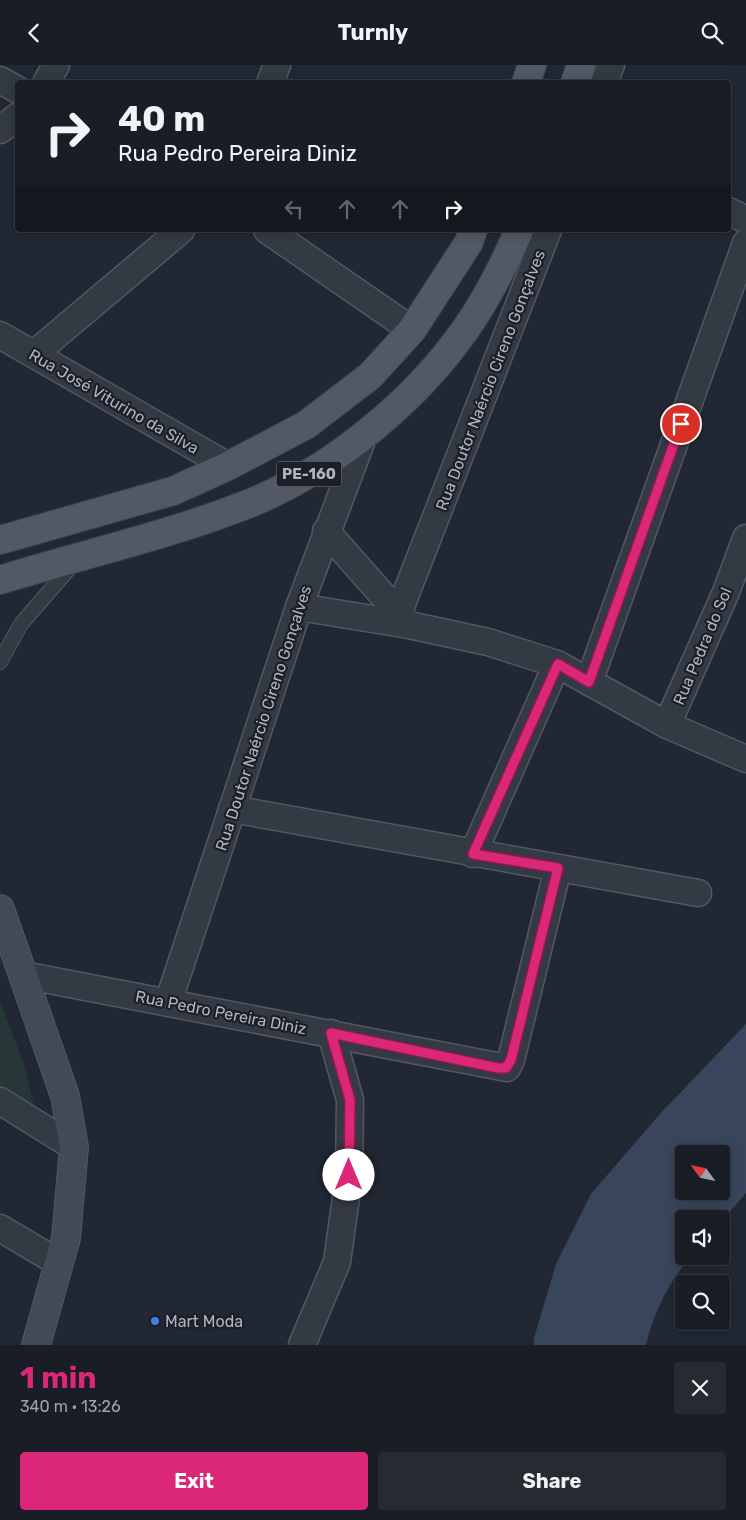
<!DOCTYPE html>
<html lang="en">
<head>
<meta charset="utf-8">
<style>
	body { margin:0; font-family:Rubik,sans-serif; background:#262b32; color:#f1f3f6; height:100vh; display:flex; flex-direction:column; font-size:19px; white-space:nowrap }
	* { box-sizing:border-box; margin:0 }
	p { font-size:16px; color:#9fa2a7 }
	.icon { flex:none; width:28px; height:28px; fill:none; stroke:currentColor; stroke-width:2; stroke-linecap:round; stroke-linejoin:round }
	.map { position:relative; height:1280px; overflow:hidden }
	.panel { display:flex; flex-direction:column; background:#191e26; flex:1 }
	.panel>* { flex:none }
	.hud { position:absolute; left:15px; top:15px; width:716px; height:152px; border-radius:5px; box-shadow:0 2px 12px #0003,0 0 0 1px #373c43; background:#191e26; color:#f1f3f6; overflow:hidden }
	.needle { width:32px; rotate:303deg }
	.controls { position:absolute; left:675px; top:1080px; display:grid; gap:10px }
	.controls a { display:grid; place-items:center; width:55px; height:55px; border-radius:5px; background:#191e26; box-shadow:0 2px 12px #0003,0 0 0 1px #373c43; font-size:25px }
	.pin { position:absolute; display:grid; place-items:center; width:42px; height:42px; color:#fff; margin:-21px; border:2px solid #fff; border-radius:50%; box-shadow:0 1px 5px #0007 }
	.me { position:absolute; width:55px; margin:-28px; rotate:0deg; stroke-linejoin:round; filter:drop-shadow(0 0 4px #0008) }
	.turn { display:flex; align-items:center; gap:18px; height:105px; padding:0 20px; font-size:22px }
	.turn .icon { width:65px; height:65px; stroke-width:2.5 }
	.turn b { display:block; font-size:35px; line-height:42px }
	.lanes { display:flex; align-items:center; height:48px; padding:0 20px; background:#0003; justify-content:center; gap:25px; direction:ltr }
	.lanes .off { opacity:.35 }
	.round { display:grid; place-items:center; flex:none; width:52px; height:52px; border-radius:5px; background:#262b32 }
	.headline { display:flex; align-items:center; justify-content:space-between; height:85px; padding:0 20px }
	h1 { font-size:30px; font-weight:700; line-height:38px; color:#db2777 }
	.cta { display:flex; gap:10px; margin-top:auto; padding:10px 20px }
	.cta a { flex:1; height:58px; border-radius:5px; background:#db2777; color:#fff; font-size:20px; font-weight:700; line-height:58px; text-align:center }
	.cta a+a { background:#262b32; color:#f1f3f6 }
	header { display:flex; justify-content:space-between; align-items:center; height:65px; padding:0 20px; background:#191e26; font-size:22px; font-weight:700 }
	.map>svg:first-child { display:block }
	.green { fill:#273738 }
	.water { fill:#38455b; fill-rule:evenodd }
	.lines { fill:none; stroke-linecap:round; stroke-linejoin:round }
	.service-casing { stroke:#525762; stroke-width:16 }
	.minor-casing { stroke:#525762; stroke-width:29 }
	.secondary-casing { stroke:#525762; stroke-width:30 }
	.primary-casing { stroke:#3e434e; stroke-width:30 }
	.service { stroke:#343a44; stroke-width:14 }
	.minor { stroke:#343a44; stroke-width:26 }
	.secondary { stroke:#434957; stroke-width:28 }
	.primary { stroke:#525964; stroke-width:28 }
	.route-casing { stroke:#8e194d; stroke-width:12 }
	.route { stroke:#db2777; stroke-width:9 }
	.shop-dot { fill:#3f7fe0; stroke:#1a1f28; stroke-width:2 }
	.labels { text-anchor:middle; stroke-width:4.5; stroke-linejoin:round; paint-order:stroke }
	.shield { fill:#1a1f28; stroke:#828793; stroke-width:1 }
	.shield-label { font-size:15px; font-weight:bold; fill:#aeb4c1 }
	.street-label { font-size:16px; fill:#aeb4c1; stroke:#1a1f28 }
	.poi-label { font-size:16px; fill:#aeb4c1; stroke:#1a1f28; text-anchor:start }
</style>
</head>
<body>
<header><svg class="icon" aria-label="back" viewBox="0 0 24 24"><path d="M15 5l-7 7 7 7"/></svg>Turnly<svg class="icon" aria-label="search" viewBox="0 0 24 24"><circle cx="10" cy="10" r="6"/><path d="M15 15l6 6"/></svg></header>
<div class="map">
<svg width="746" height="1280" viewBox="0 0 746 1280">
	<rect width="100%" height="100%" fill="#212833"/>
	<path class="green" d="M 0,937 L 24,999 L 35,1046 L 0,1023 Z"/>
	<path class="water" d="M 746,959 L 746,1128 L 721,1157 L 721,1154 L 684,1154 L 684,1191 L 691,1191 C 670,1215 653,1249 646,1280 L 534,1280 L 534,1273 L 556,1199 L 591,1129 L 659,1050 ZM 684,1089 L 721,1089 L 721,1126 L 684,1126 Z"/>
	<g class="lines">
		<g class="service-casing">
			<path id="service" d="M 0,597 L 21,559 L 74,498"/>
		</g>
		<g class="minor-casing">
			<g id="minor">
				<path d="M 0,15 L 18,25"/>
				<path d="M 46,18 L 56,0"/>
				<path d="M 270,18 L 277,0"/>
				<path d="M 604,18 L 611,0"/>
				<path d="M 0,65 L 18,51"/>
				<path d="M 729,146 L 746,155"/>
				<path d="M 267,165 L 412,265"/>
				<path d="M 0,270 L 228,401"/>
				<path d="M 34,289 L 181,165"/>
				<path d="M 326,466 L 409,560 L 488,577 L 557,599 L 667,660 L 746,694"/>
				<path d="M 299,542 L 409,560"/>
				<path d="M 398,549 L 548,165"/>
				<path d="M 589,617 L 746,178"/>
				<path d="M 667,660 L 726,527 L 746,473"/>
				<path d="M 232,744 L 698,828"/>
				<path d="M 473,789 L 557,599"/>
				<path d="M 23,910 L 507,1003 L 511,995 L 558,803"/>
				<path d="M 168,938 L 299,542 L 364,370"/>
				<path d="M 0,1036 L 74,1082"/>
				<path d="M 0,1163 L 59,1198"/>
				<path d="M 302,1280 L 337,1197 L 349,1111 L 350,1035 L 331,968"/>
			</g>
		</g>
		<g class="secondary-casing">
			<path id="secondary" d="M 0,844 L 65,1031 L 74,1082 L 66,1173 L 36,1280"/>
		</g>
		<g class="primary-casing">
			<g id="primary">
				<path d="M 526,18 L 532,0"/>
				<path d="M 575,18 L 581,0"/>
				<path d="M 0,475 L 173,426 L 228,401 L 306,360 L 370,311 L 412,265 L 469,177 L 473,165"/>
				<path d="M 0,515 C 84,489 171,470 253,437 C 334,403 415,336 465,265 C 487,234 504,200 519,165"/>
			</g>
		</g>
		<use href="#service" class="service"/>
		<use href="#minor" class="minor"/>
		<use href="#secondary" class="secondary"/>
		<use href="#primary" class="primary"/>
	</g>
	<g class="lines">
		<g class="route-casing">
			<path id="route" d="M 349,1110 L 350,1035 L 331,968 L 498,1003 L 506,1003 L 511,995 L 558,803 L 473,789 L 558,599 L 589,617 L 681,359"/>
		</g>
		<use href="#route" class="route"/>
	</g>
	<circle class="shop-dot" cx="155" cy="1256" r="5"/>
	<g class="labels">
		<rect class="shield" x="276.5" y="396.5" width="65" height="25" rx="4"/>
		<g class="shield-label">
			<text x="309" y="414">PE-160</text>
		</g>
		<g class="street-label">
			<text transform="translate(490 315) rotate(-69)" y="6">Rua Doutor Naércio Cireno Gonçalves</text>
			<text transform="translate(114 336) rotate(30)" y="6">Rua José Viturino da Silva</text>
			<text transform="translate(702 581) rotate(-67)" y="6">Rua Pedra do Sol</text>
			<text transform="translate(263 653) rotate(-72)" y="6">Rua Doutor Naércio Cireno Gonçalves</text>
			<text transform="translate(221 947) rotate(11)" y="6">Rua Pedro Pereira Diniz</text>
		</g>
		<g class="poi-label">
			<text x="165" y="1262">Mart Moda</text>
		</g>
	</g>
</svg>
<div class="controls">
<a><svg class="needle" viewBox="-14 -14 28 28"><path d="M0-13l5 13h-10z" fill="#e53935"/><path d="M0 13l5-13h-10z" fill="#9fa2a7"/></svg></a>
<a><svg class="icon" aria-label="sound" viewBox="0 0 24 24"><path d="M4 9h4l5-4v14l-5-4H4zM17 9q2 3 0 6"/></svg></a>
<a><svg class="icon" aria-label="search" viewBox="0 0 24 24"><circle cx="10" cy="10" r="6"/><path d="M15 15l6 6"/></svg></a>
</div>
<div class="pin" style="left:681px;top:359px;background:#d93025"><svg class="icon" aria-label="arrive" viewBox="0 0 24 24"><path d="M6 21V4h12l-3 4 3 4H6"/></svg></div>
<svg class="me" style="left:349px;top:1110px" viewBox="-20 -20 40 40"><circle r="19" fill="#fff"/><path d="M0-13L10 11 0 6-10 11z" fill="#db2777"/></svg>
<div class="hud">
<div class="turn"><svg class="icon" aria-label="right" viewBox="0 0 24 24"><path d="M7 20v-9h11M14 6l5 5-5 5"/></svg><div><b>40 m</b>Rua Pedro Pereira Diniz</div></div>
<div class="lanes"><svg class="icon off" aria-label="left" viewBox="0 0 24 24"><path d="M17 20v-9H6M10 6l-5 5 5 5"/></svg><svg class="icon off" aria-label="ahead" viewBox="0 0 24 24"><path d="M12 20V5M6 11l6-6 6 6"/></svg><svg class="icon off" aria-label="ahead" viewBox="0 0 24 24"><path d="M12 20V5M6 11l6-6 6 6"/></svg><svg class="icon" aria-label="right" viewBox="0 0 24 24"><path d="M7 20v-9h11M14 6l5 5-5 5"/></svg></div>
</div>
</div>
<section class="panel">
<div class="headline"><div><h1>1 min</h1><p>340 m · 13:26</p></div><a class="round"><svg class="icon" aria-label="close" viewBox="0 0 24 24"><path d="M6 6l12 12M18 6L6 18"/></svg></a></div>
<div class="cta"><a>Exit</a><a>Share</a></div>
</section>
</body>
</html>
